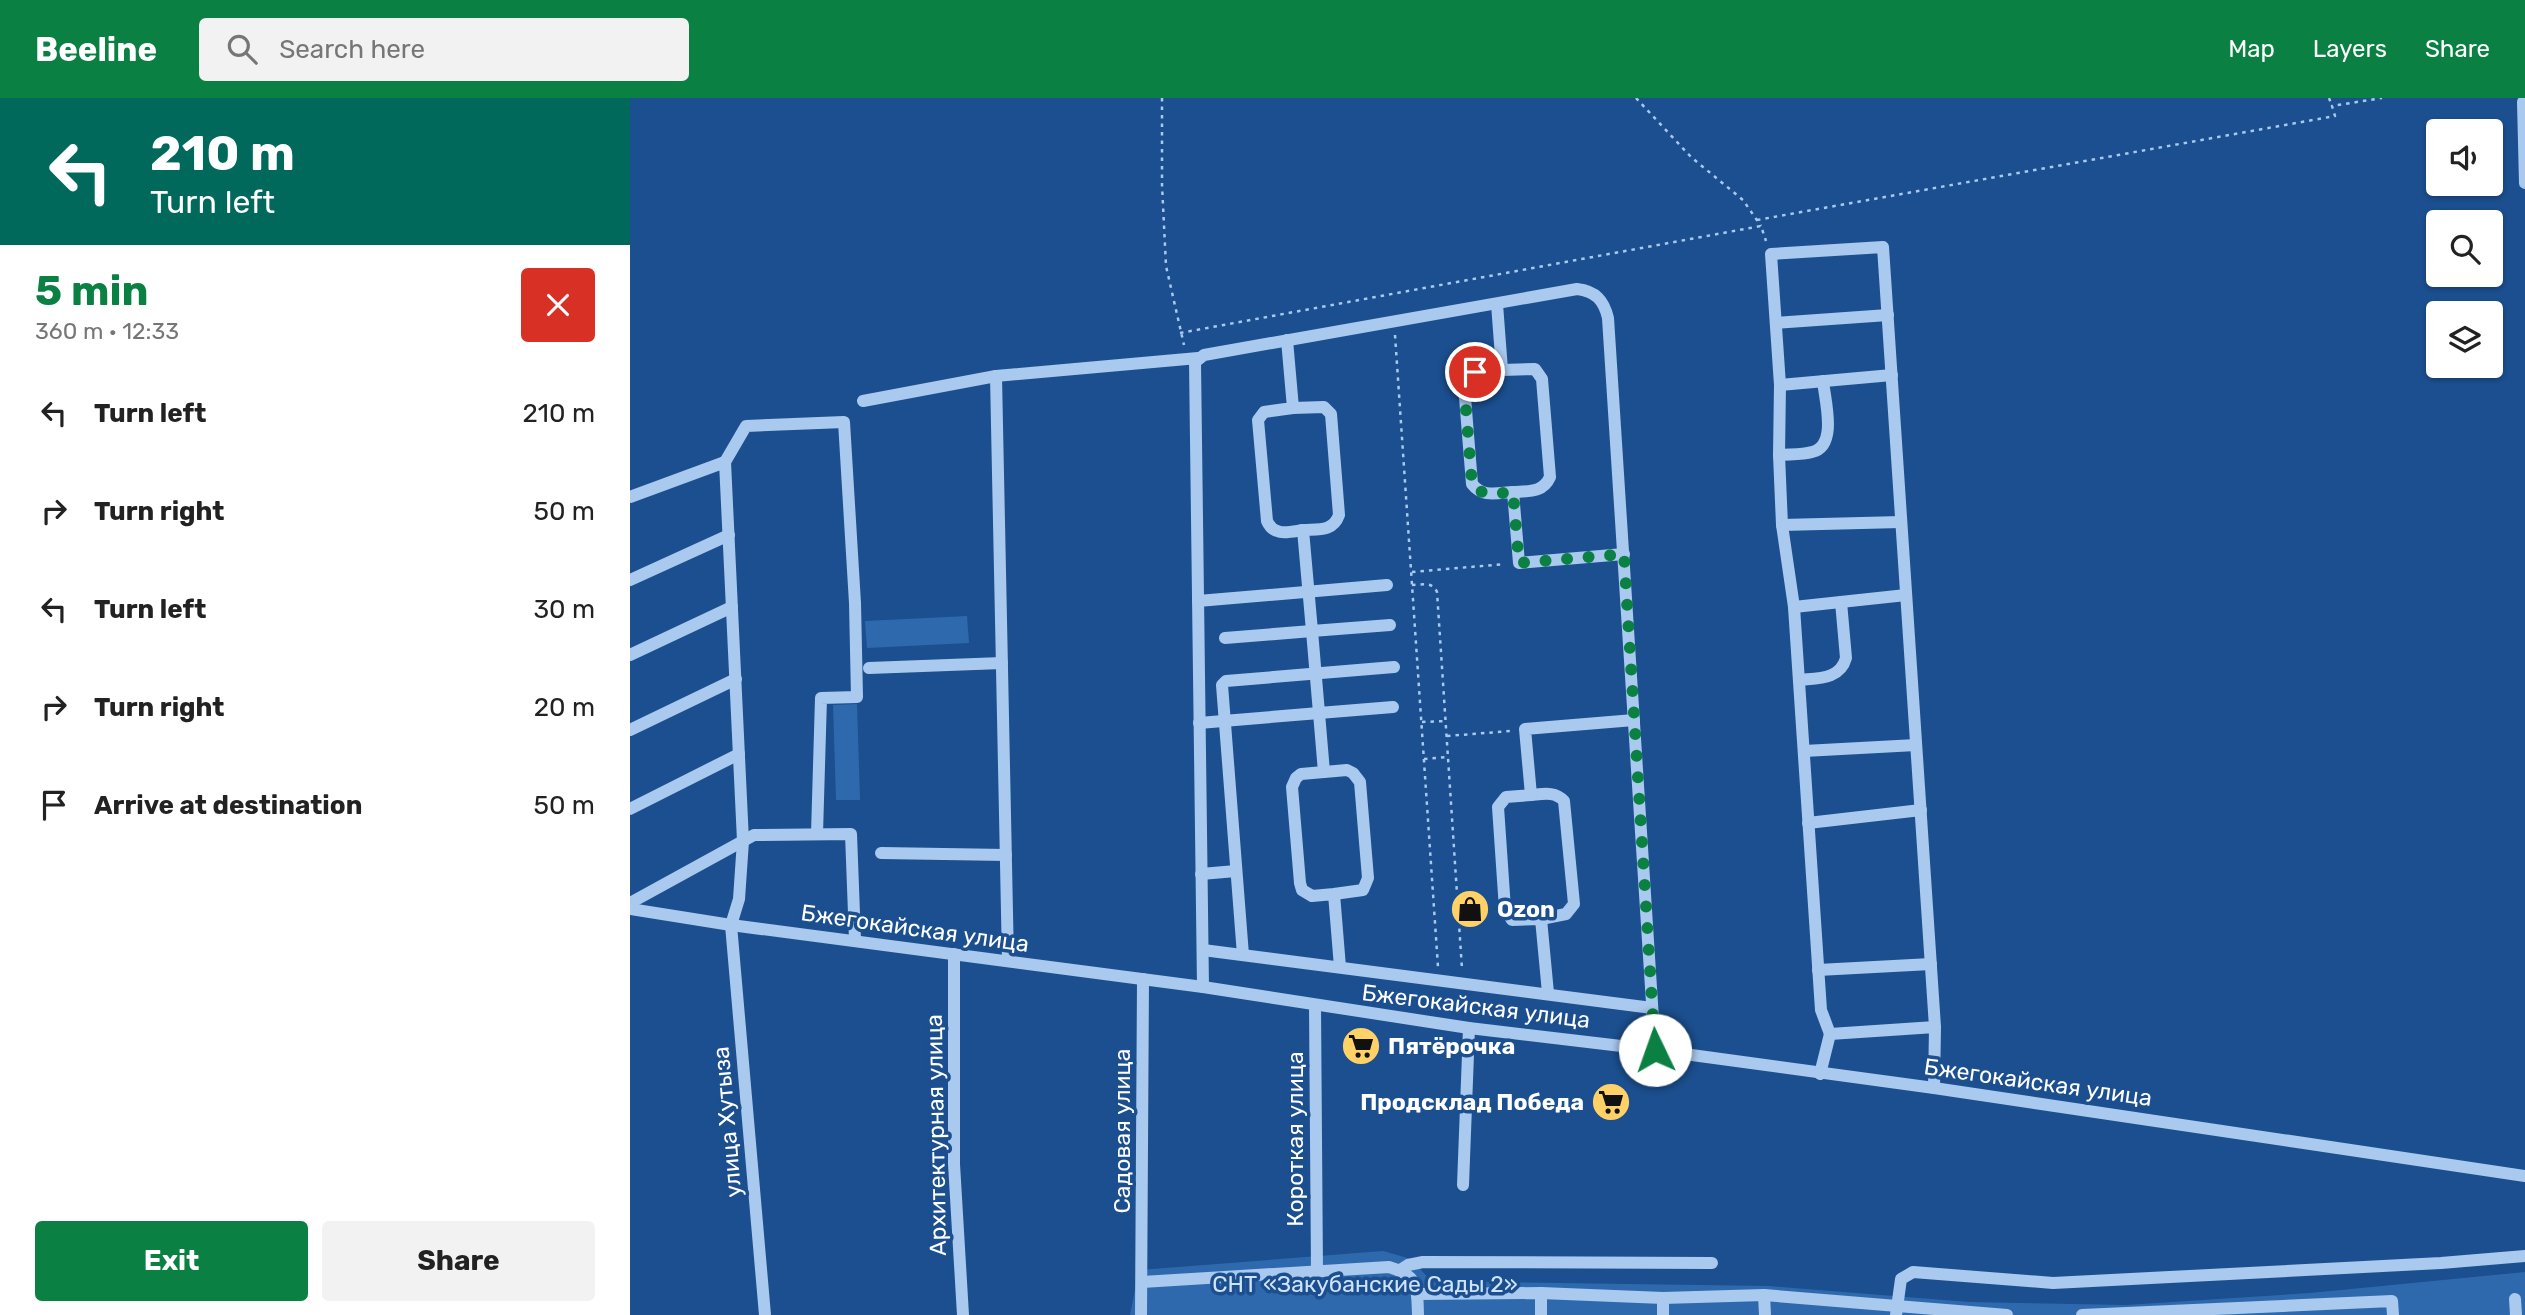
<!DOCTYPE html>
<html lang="en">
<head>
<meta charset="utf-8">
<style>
	body { margin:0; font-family:Rubik,sans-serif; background:#f2f2f2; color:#222; height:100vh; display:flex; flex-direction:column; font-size:26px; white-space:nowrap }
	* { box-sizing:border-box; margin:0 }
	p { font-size:23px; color:#767676 }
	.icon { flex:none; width:38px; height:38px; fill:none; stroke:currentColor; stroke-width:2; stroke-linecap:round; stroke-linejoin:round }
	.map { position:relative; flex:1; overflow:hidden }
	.sheet { display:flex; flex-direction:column; background:#fff; width:630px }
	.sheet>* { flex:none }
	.banner { background:#00695c; color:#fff; overflow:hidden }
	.buttons { position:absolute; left:1796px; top:21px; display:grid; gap:14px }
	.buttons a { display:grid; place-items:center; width:77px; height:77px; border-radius:7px; background:#fff; box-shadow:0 2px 5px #0004; font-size:35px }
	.pin { position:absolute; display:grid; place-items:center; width:60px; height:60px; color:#fff; margin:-30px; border:4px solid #fff; border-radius:50%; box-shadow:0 2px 7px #0007 }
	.me { position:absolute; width:77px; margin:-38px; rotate:357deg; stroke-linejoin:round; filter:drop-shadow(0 0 5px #0008) }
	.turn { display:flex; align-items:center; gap:24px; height:147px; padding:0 35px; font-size:32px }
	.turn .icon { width:91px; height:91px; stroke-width:2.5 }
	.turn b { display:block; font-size:49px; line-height:60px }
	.round { display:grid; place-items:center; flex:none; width:74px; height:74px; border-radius:7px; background:#f2f2f2 }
	.headline { display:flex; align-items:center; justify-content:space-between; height:119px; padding:0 35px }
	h1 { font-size:42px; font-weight:700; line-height:52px; color:#0b8043 }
	.primary-button { display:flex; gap:14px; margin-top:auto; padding:14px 35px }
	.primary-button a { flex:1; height:80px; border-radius:7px; background:#0b8043; color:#fff; font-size:28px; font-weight:700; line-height:80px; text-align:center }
	.primary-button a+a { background:#f2f2f2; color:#222 }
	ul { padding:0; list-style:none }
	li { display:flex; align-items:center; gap:21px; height:98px; padding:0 35px }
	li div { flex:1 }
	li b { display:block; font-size:26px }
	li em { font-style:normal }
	header { display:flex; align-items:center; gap:42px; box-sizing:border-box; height:98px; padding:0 35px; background:#0b8043; color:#fff }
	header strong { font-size:33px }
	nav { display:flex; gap:38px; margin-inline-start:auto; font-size:24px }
	.search { width:490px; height:63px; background:#f2f2f2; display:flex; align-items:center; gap:18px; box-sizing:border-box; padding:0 24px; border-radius:7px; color:#767676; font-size:26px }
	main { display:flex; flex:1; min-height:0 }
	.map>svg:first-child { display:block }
	.green { fill:#2e69ad }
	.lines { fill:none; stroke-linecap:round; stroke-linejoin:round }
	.path { stroke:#a9c9ee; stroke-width:2.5; stroke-dasharray:3.5 5; stroke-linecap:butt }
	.minor { stroke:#a9c9ee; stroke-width:12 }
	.route { stroke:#0b8043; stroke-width:12; stroke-dasharray:0 21.6 }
	.labels { text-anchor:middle; stroke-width:7; stroke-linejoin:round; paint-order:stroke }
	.poi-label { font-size:23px; font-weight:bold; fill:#fff; stroke:#1b4f8f; text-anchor:start }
	.street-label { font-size:23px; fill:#fff; stroke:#1b4f8f }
	.park-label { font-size:23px; fill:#cfe3fa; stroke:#1b4f8f }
</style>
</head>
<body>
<header>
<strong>Beeline</strong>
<div class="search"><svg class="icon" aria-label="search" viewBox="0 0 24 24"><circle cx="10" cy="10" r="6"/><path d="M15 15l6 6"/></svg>Search here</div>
<nav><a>Map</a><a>Layers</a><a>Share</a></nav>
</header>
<main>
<section class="sheet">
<div class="banner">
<div class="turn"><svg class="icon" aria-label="left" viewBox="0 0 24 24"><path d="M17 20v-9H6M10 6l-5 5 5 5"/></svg><div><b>210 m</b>Turn left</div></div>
</div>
<div class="headline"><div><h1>5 min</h1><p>360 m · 12:33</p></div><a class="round" style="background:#d93025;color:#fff"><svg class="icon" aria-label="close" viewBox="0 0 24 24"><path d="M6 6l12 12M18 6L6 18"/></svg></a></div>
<ul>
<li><svg class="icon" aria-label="left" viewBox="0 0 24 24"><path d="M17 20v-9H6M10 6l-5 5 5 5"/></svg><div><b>Turn left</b></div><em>210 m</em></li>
<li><svg class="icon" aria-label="right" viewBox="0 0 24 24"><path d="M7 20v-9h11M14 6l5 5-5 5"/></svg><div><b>Turn right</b></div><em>50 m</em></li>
<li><svg class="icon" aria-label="left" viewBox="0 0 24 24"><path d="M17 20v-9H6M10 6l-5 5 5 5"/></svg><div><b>Turn left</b></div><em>30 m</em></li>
<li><svg class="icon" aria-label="right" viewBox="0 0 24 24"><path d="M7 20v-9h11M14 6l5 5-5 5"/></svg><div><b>Turn right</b></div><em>20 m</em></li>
<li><svg class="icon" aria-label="arrive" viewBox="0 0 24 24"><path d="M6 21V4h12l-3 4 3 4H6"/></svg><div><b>Arrive at destination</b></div><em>50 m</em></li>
</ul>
<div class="primary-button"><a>Exit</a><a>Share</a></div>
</section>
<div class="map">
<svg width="1895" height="1217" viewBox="0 0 1895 1217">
	<rect width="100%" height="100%" fill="#1b4f8f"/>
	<g class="green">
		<path d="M 337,518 L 339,545 L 237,550 L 235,523 Z"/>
		<path d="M 227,606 L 230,702 L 206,702 L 203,607 Z"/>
		<path d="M 753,1153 L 781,1161 L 801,1183 L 1139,1188 L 1339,1204 L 1496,1207 L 1680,1195 L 1895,1174 L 1895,1217 L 500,1217 L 509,1172 Z"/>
	</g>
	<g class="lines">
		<g class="path">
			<path d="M 532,0 L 532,87 L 536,168 L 554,247"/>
			<path d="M 1006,0 L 1061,59 L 1113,102 L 1131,128"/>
			<path d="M 1699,0 L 1702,8"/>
			<path d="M 1127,122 L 1705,18 L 1702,8 L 1752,0"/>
			<path d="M 550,235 L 1131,128 L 1136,143"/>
			<path d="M 765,237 L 808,869"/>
			<path d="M 782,474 L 875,466"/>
			<path d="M 782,487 C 792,487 802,483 807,494 L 832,871"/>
			<path d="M 792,624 L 816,623"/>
			<path d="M 817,638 L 881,633"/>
			<path d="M 794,661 L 818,659"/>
		</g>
		<g class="minor">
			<path d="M 1895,4 L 1893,4 L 1895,85"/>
			<path d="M 867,206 L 872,272 L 839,277 L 834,287 L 842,386 C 853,400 867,395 883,394 L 889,465 L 994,456"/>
			<path d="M 1146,225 L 1258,217"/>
			<path d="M 657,242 L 663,310 L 634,314 L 628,322 L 637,423 C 644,439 659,434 673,432 L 682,533 L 760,527"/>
			<path d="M 872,272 L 905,271 L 912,281 L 920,379 C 913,395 898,393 883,394"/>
			<path d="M 1150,287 L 1262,277"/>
			<path d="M 233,303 L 366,278"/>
			<path d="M 663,310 L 694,309 L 701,316 L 709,417 C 703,434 688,431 673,432"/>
			<path d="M 1149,357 C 1159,356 1172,357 1182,354 C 1208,348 1195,303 1193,283"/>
			<path d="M 95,364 L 116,328 L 214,324 L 225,505 L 227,599 L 191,600 L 187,736"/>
			<path d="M 0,399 L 95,364 L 113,743 L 109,801 L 101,827 L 135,1217"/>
			<path d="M 1152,427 L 1271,424"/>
			<path d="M 0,482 L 99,437"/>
			<path d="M 568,503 L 757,487"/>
			<path d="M 1164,509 L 1276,497"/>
			<path d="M 595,540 L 682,533 L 689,615 L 763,609"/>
			<path d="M 0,557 L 102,509"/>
			<path d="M 239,570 L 372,565"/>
			<path d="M 1169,582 C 1187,580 1210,582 1216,560 L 1211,504"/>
			<path d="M 569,625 L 689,615 L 694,674"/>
			<path d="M 0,632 L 106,581"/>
			<path d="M 1174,653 L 1286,647"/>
			<path d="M 901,697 C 913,696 925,693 934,703 L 944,806 L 936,816 L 911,821"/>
			<path d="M 0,711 L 109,656"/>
			<path d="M 1178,725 L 1291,712"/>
			<path d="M 251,755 L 376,757"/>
			<path d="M 571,776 L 606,773"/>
			<path d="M 704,796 L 733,792 L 738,780 L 730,684 L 723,675 L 717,672 L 671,676 L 666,680 L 662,689 L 670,785 L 672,792 L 682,798 L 704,796 L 710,869"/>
			<path d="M 0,805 L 124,737 L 221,736 L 225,842"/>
			<path d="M 0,811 L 101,827 L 573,889 L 839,930 L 1025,952 L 1304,990 L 1895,1078"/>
			<path d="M 573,852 L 1022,910"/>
			<path d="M 324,856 L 324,1066 L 333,1217"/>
			<path d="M 613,857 L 592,587 L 596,583 L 764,569"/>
			<path d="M 378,863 L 366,278 L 568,260"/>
			<path d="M 1188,872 L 1301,866"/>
			<path d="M 573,889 L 565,264 L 574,257 L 947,191 C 966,193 974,203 978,220 L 1025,952"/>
			<path d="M 918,895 L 911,821 L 882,822 L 875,811 L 868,709 L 876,699 L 901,697 L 895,631 L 1004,622"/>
			<path d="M 685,908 L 687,1174"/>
			<path d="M 1190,976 L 1200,936"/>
			<path d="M 1304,990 L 1305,929 L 1253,149 L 1141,156 L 1150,287 L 1149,357 L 1152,427 L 1164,509 L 1191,912 L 1200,936 L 1305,929"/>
			<path d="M 833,1087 L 839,930"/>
			<path d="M 770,1172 L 778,1167 L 793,1164 L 1082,1165"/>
			<path d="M 512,1184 L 759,1169 C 789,1178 787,1188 788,1217"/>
			<path d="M 911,1195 L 911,1217"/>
			<path d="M 787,1196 L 911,1195 L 1033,1200 L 1134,1197 L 1377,1217"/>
			<path d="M 1134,1197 L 1135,1217"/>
			<path d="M 1033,1200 L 1033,1217"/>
			<path d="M 1885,1201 L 1886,1217"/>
			<path d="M 511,1217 L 513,881"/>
			<path d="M 1266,1217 L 1271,1181 L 1283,1174 L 1423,1185 L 1811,1165 L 1895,1158"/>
			<path d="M 1452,1217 L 1762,1203 L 1763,1217"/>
		</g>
	</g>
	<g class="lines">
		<path class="route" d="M 845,274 L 839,277 L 834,287 L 842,386 C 853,400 867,395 883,394 L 889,465 L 994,456 L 1025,952"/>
	</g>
	<defs>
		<g id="shop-disc" transform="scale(2.0125)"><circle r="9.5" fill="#ffd166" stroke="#1b4f8f"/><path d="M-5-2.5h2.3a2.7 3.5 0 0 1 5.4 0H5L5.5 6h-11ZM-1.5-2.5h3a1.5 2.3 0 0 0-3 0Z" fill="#111"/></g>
		<g id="supermarket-disc" transform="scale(2.0125)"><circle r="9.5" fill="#ffd166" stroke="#1b4f8f"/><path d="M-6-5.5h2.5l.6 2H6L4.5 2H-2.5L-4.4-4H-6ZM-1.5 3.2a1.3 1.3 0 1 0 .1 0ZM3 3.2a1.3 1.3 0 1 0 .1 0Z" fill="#111"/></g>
	</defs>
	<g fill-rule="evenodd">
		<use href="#shop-disc" x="840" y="811"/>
		<use href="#supermarket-disc" x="731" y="948"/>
		<use href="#supermarket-disc" x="981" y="1004"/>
	</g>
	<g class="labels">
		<g class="poi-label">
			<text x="867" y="819">Ozon</text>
			<text x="758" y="956">Пятёрочка</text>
			<text x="954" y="1012" text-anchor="end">Продсклад Победа</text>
		</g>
		<g class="street-label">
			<text transform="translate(285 830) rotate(8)" y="8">Бжегокайская улица</text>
			<text transform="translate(846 908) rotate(7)" y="8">Бжегокайская улица</text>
			<text transform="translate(1408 984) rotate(8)" y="8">Бжегокайская улица</text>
			<text transform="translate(97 1024) rotate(-95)" y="8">улица Хутыза</text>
			<text transform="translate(492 1033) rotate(-90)" y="8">Садовая улица</text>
			<text transform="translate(306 1037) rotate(-91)" y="8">Архитектурная улица</text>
			<text transform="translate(665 1041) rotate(-90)" y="8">Короткая улица</text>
		</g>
		<g class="park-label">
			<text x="735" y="1194">СНТ «Закубанские Сады 2»</text>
		</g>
	</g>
</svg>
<div class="buttons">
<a><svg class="icon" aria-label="sound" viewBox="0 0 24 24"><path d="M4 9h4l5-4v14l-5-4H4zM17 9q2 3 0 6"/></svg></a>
<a><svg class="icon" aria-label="search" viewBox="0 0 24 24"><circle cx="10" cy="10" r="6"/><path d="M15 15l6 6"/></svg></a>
<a><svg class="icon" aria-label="layers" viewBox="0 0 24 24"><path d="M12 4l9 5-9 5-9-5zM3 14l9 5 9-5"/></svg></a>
</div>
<div class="pin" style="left:845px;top:274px;background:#d93025"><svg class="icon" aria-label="arrive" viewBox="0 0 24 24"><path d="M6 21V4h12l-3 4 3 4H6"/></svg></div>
<svg class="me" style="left:1025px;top:952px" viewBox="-20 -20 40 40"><circle r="19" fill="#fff"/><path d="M0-13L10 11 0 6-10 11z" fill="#0b8043"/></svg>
</div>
</main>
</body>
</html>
